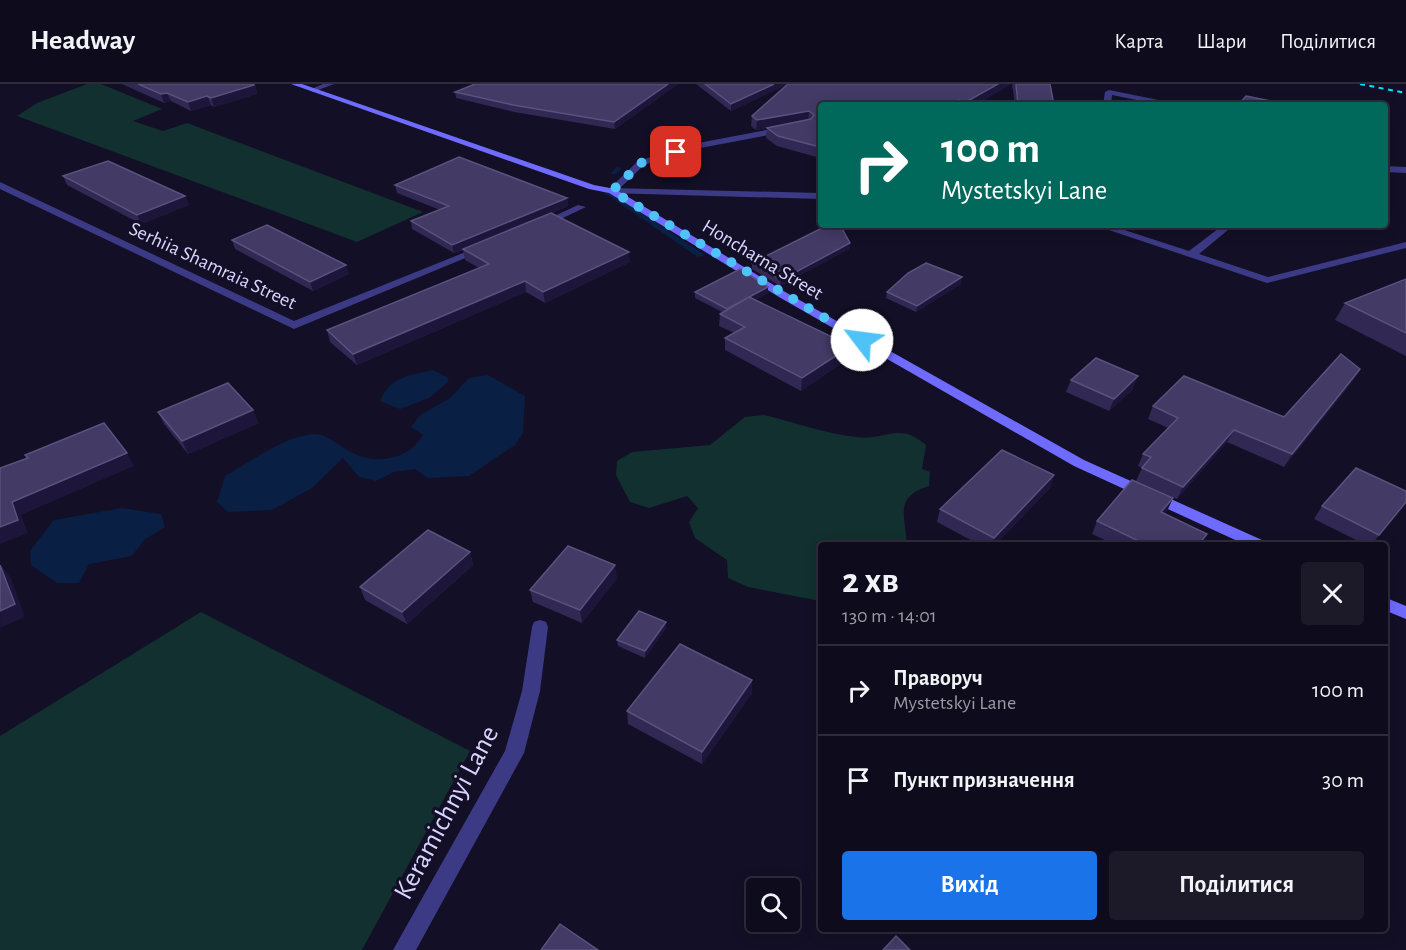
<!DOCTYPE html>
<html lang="uk">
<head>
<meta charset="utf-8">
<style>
	body { margin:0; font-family:"Alegreya Sans",sans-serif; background:#1c1929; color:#f1f3f6; height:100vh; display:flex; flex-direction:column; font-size:22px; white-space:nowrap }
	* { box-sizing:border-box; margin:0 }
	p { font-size:20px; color:#9b9ba3 }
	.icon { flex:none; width:33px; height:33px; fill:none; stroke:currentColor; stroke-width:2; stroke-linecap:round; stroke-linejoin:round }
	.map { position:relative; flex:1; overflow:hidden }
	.panel { position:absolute; left:818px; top:458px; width:570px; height:390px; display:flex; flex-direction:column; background:#0e0b1c; border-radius:6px; box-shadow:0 3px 15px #0003,0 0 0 2px #2e2b3b }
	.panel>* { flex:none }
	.hud { position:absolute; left:818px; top:18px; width:570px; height:126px; border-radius:6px; box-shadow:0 3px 15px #0003,0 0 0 2px #2e2b3b; background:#00695c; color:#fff; overflow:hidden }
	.tools { position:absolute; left:746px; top:794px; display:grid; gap:12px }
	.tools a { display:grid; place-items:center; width:54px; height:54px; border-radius:6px; background:#0e0b1c; box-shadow:0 3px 15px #0003,0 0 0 2px #2e2b3b; font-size:30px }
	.pin { position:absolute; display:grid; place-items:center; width:51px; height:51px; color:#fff; margin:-26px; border-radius:12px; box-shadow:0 3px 9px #0006 }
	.me { position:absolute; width:66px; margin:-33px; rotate:300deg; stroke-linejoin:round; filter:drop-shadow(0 0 4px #0008) }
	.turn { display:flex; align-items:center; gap:21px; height:126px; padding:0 24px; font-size:27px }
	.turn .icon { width:78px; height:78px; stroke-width:2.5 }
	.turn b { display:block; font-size:42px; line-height:51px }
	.round { display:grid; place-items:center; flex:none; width:63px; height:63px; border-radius:6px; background:#1c1929 }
	.head { display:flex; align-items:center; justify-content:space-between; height:102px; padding:0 24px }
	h1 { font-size:36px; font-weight:700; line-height:45px }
	.primary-button { display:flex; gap:12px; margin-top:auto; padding:12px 24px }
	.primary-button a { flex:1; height:69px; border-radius:6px; background:#1a73e8; color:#fff; font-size:24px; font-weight:700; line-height:69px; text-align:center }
	.primary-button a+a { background:#1c1929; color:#f1f3f6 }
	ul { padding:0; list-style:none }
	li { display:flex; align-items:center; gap:18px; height:90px; padding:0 24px; border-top:2px solid #2e2b3b }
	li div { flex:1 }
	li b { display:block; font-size:22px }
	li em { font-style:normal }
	header { display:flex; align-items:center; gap:36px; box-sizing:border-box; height:84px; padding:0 30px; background:#0e0b1c; border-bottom:2px solid #2e2b3b }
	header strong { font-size:28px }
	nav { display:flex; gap:33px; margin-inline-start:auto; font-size:21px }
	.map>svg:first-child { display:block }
	.green { fill:#12302f }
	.water { fill:#0a1f44 }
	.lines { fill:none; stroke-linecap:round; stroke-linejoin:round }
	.stream { fill:#0a1f44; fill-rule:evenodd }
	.lane { fill:#3d3a85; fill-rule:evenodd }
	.street { fill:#3d3a85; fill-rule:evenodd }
	.secondary { fill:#6f6bff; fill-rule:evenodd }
	.rail { stroke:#00e5ff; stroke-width:2; stroke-dasharray:5 4.5; stroke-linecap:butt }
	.wall { fill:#312854 }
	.shaded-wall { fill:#1d163a }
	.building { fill:#433a66; stroke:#5a527e; stroke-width:1.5 }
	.route { stroke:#4fc3f7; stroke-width:10; stroke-dasharray:0 18 }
	.labels { text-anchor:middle; stroke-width:6; stroke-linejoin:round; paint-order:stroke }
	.far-street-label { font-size:20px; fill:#d9d4ff; stroke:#130f26 }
	.near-street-label { font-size:28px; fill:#d9d4ff; stroke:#130f26 }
</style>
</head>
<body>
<header>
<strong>Headway</strong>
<nav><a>Карта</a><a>Шари</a><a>Поділитися</a></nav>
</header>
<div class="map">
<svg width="1406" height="866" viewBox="0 0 1406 866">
	<rect width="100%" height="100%" fill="#130f26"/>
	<g class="green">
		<path d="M 87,0 L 101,0 L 162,25 L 133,37 L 163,47 L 187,39 L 423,128 L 357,158 L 17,32 L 37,19 Z"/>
		<path d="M 764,331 C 794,338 826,350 856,353 C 886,357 898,337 926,361 L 922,385 L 930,388 L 929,402 C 894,413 905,430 907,460 L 820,460 L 820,517 L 748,503 L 728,494 L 727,476 L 695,454 L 689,438 L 698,424 L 687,412 L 649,424 L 630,418 L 616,391 L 617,377 L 632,368 L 710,361 L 745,333 Z"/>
		<path d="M 201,528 L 470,667 L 362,866 L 0,866 L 0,652 Z"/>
	</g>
	<g class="water">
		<path d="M 433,286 L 447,293 L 449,297 L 429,314 L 400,325 L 380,317 C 391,292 408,292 433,286 Z"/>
		<path d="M 488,291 L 525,312 L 523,349 L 515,361 L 469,392 L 428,394 L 415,385 L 394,388 L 376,397 L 359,393 L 343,374 L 312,404 L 272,426 L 228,428 L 217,418 L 225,392 C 252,377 282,353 313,350 C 334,348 351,382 390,374 C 405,371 415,364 423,351 L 411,343 L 420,331 L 450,314 L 469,294 Z"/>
		<path d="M 122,424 L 161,430 L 165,443 L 144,456 L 132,472 L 89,480 L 79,499 L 57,499 L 31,481 L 30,467 L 54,436 Z"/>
	</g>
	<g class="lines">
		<g class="stream">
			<path d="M 617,83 L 622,84 L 616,90 L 612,90 L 611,89 Z"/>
			<path d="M 605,105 L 607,106 L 705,171 L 698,173 L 603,108 L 602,107 Z"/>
		</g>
		<g class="lane">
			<path d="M 323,0 L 334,0 L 313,8 L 309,6 Z"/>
			<path d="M 1109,6 L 1173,19 L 1177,21 L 1161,21 L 1112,11 L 1111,21 L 1103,21 L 1105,8 Z"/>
			<path d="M 1384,82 L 1406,83 L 1406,89 L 1384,88 Z"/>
			<path d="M 612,104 L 820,109 L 820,115 L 609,109 L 609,105 Z"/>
			<path d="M 1094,141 L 1109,141 L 1189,167 L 1223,141 L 1234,141 L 1199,170 L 1268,193 L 1406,158 L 1406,164 L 1267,199 Z"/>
		</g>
		<g class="street">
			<path d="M 787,42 L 791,45 L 790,47 L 695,65 L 644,81 L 615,109 L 607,107 L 638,77 L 693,60 Z"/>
			<path d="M 0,98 L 294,237 L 478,163 L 487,165 L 294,245 L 0,105 Z"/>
			<path d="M 578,121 L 586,123 L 544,143 L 535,141 Z"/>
			<path d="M 540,536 L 546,538 L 548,543 L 540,607 L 524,669 L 416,866 L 393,866 L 505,667 L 522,607 L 532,543 L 534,538 Z"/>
		</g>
		<g class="secondary">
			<path d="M 291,0 L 302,0 L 594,101 L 615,105 L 787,209 L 1084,376 L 1262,456 L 1265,460 L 1244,460 L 1074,382 L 779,213 L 609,109 L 589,105 Z"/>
			<path d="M 1384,513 L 1406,522 L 1406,535 L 1384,526 Z"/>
		</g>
		<path class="rail" d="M 1360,0 L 1406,9"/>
	</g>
	<g class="wall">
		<path d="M 122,0 L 255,0 L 257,10 L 214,23 L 211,21 L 191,27 L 171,17 L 164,19 Z"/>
		<path d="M 678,0 L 615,45 L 514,28 L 456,14 L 455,8 Z"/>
		<path d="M 696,0 L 788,0 L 731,27 Z"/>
		<path d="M 788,0 L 1011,0 L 976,21 L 820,21 L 820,74 L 777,62 L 766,54 L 767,44 L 756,46 L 751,42 L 752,32 Z"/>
		<path d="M 1012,0 L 1050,0 L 1054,21 L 1015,21 Z"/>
		<path d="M 63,92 L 185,112 L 189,121 L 141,140 L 67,101 Z"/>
		<path d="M 395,101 L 567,114 L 568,122 L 552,129 L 630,178 L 545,219 L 526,208 L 357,281 L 330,258 L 327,246 L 479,184 L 465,176 L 463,166 L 454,169 L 412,145 L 411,137 L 440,126 L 397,109 Z"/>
		<path d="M 232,156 L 349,190 L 313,207 L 235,165 Z"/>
		<path d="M 850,159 L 849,165 L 780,202 L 752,185 L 752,179 Z"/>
		<path d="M 1406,195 L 1406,272 L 1335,236 L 1345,219 Z"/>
		<path d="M 961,200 L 916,228 L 886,214 L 887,208 Z"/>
		<path d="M 695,208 L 768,209 L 755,216 L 851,262 L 849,274 L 801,307 L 725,266 L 725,254 L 734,249 L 719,242 L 720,230 L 722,228 L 695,214 Z"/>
		<path d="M 1071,296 L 1133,305 L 1109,327 L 1066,308 Z"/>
		<path d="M 1353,297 L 1284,383 L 1227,358 L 1177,415 L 1136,397 L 1142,384 L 1138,382 L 1143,370 L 1168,344 L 1148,335 L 1153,322 L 1284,333 Z"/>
		<path d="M 158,328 L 259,339 L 188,370 L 164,340 Z"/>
		<path d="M 1054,391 L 1050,404 L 996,460 L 978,460 L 937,438 L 940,425 Z"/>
		<path d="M 1173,414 L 1167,427 L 1164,430 L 1207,450 L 1201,460 L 1113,460 L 1092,450 L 1097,437 Z"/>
		<path d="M 1406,418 L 1372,460 L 1364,460 L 1314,435 L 1322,422 Z"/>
		<path d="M 470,468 L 473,481 L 407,540 L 365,516 L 360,503 Z"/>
		<path d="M 617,494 L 582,539 L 533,518 L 530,506 Z"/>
		<path d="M 666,538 L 666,544 L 645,574 L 618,562 L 617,556 Z"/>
		<path d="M 752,596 L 752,609 L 702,680 L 628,640 L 627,627 Z"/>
	</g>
	<g class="shaded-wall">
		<path d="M 254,0 L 255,0 L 257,10 L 214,23 L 211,14 Z"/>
		<path d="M 668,0 L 678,0 L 615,45 L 614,38 Z"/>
		<path d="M 774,0 L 788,0 L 731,27 L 731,20 Z"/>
		<path d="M 998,0 L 1011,0 L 976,21 L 965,21 L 966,18 Z"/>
		<path d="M 167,9 L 171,17 L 164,19 L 161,10 Z"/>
		<path d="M 207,12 L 211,21 L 191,27 L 188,18 Z"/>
		<path d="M 809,27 L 808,37 L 756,46 L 757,36 Z"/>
		<path d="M 185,112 L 189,121 L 141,140 L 137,131 Z"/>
		<path d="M 567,114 L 568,122 L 454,169 L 452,161 Z"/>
		<path d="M 850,159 L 849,165 L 780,202 L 781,196 Z"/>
		<path d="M 629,168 L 630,178 L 545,219 L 543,208 Z"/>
		<path d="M 346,181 L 349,190 L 313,207 L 310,198 Z"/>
		<path d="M 962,193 L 961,200 L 916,228 L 917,222 Z"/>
		<path d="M 525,197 L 526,208 L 357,281 L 353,270 Z"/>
		<path d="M 768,203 L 768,209 L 727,231 L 727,225 Z"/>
		<path d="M 851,262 L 849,274 L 801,307 L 802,294 Z"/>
		<path d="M 1360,285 L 1353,297 L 1284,383 L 1292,370 Z"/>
		<path d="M 1138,292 L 1133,305 L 1109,327 L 1114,315 Z"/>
		<path d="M 253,326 L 259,339 L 188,370 L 182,357 Z"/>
		<path d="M 1234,346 L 1227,358 L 1177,415 L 1183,403 Z"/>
		<path d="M 127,369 L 134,382 L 21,431 L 28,449 L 0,460 L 0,443 L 12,418 Z"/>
		<path d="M 1054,391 L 1050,404 L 996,460 L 992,460 L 994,454 Z"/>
		<path d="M 1173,414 L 1167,427 L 1154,441 L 1161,428 Z"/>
		<path d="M 470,468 L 473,481 L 407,540 L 402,528 Z"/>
		<path d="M 1,481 L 11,494 L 25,533 L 0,544 Z"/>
		<path d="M 615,481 L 617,494 L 582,539 L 580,526 Z"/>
		<path d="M 666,538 L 666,544 L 645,574 L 645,567 Z"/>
		<path d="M 752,596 L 752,609 L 702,680 L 702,668 Z"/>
	</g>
	<g class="building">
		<path d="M 138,0 L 254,0 L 254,1 L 211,14 L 207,12 L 188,18 L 167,9 L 161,10 Z"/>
		<path d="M 475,0 L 668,0 L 614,38 L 513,21 L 455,8 Z"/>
		<path d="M 705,0 L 774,0 L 731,20 Z"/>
		<path d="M 788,0 L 998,0 L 966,18 L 958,16 L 951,21 L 820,21 L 820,63 L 778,52 L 767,44 L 811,35 L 814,31 L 809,27 L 757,36 L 752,32 Z"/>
		<path d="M 1016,0 L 1050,0 L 1054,21 L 1018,21 Z"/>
		<path d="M 1246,12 L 1290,21 L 1238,21 Z"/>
		<path d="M 459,73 L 567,114 L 452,161 L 411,137 L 449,122 L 395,101 Z"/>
		<path d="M 108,77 L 185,112 L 137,131 L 63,92 Z"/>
		<path d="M 551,129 L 629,168 L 543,208 L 525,197 L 353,270 L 327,246 L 489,180 L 463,165 Z"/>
		<path d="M 267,141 L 346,181 L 310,198 L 232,156 Z"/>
		<path d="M 828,141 L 840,141 L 850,159 L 781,196 L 752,179 Z"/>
		<path d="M 926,179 L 962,193 L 917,222 L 887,208 L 908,189 Z"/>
		<path d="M 740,185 L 768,203 L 727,225 L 695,208 Z"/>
		<path d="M 1406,195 L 1406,249 L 1345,219 Z"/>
		<path d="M 749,213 L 851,262 L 802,294 L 725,254 L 745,243 L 720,230 Z"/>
		<path d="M 1341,270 L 1360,285 L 1292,370 L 1234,346 L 1183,403 L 1142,384 L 1151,373 L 1143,370 L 1178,334 L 1153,322 L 1184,292 L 1284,333 Z"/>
		<path d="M 1096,274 L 1138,292 L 1114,315 L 1071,296 Z"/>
		<path d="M 228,299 L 253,326 L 182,357 L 158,328 Z"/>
		<path d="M 104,339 L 127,369 L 12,418 L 18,436 L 0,443 L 0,384 L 28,374 L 25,371 Z"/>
		<path d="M 1002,366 L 1054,391 L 994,454 L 940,425 Z"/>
		<path d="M 1356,384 L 1406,407 L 1406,418 L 1379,451 L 1322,422 Z"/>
		<path d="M 1132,396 L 1173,414 L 1161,428 L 1207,450 L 1199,460 L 1145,460 L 1097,437 Z"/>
		<path d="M 428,446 L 470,468 L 402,528 L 360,503 Z"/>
		<path d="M 568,462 L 615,481 L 580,526 L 530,506 Z"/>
		<path d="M 0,481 L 15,520 L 0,527 Z"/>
		<path d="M 639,527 L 666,538 L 645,567 L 617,556 Z"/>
		<path d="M 680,560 L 752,596 L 702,668 L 627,627 Z"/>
		<path d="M 560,840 L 598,866 L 541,866 Z"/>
		<path d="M 896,852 L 910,866 L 883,866 Z"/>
	</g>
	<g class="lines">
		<path class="route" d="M 676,68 L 641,79 L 612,107 L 862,256"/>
	</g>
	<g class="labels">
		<g class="far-street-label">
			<text transform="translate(763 175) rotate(31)" y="7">Honcharna Street</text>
			<text transform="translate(213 181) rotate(25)" y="7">Serhiia Shamraia Street</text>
		</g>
		<g class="near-street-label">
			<text transform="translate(445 728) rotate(-62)" y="10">Keramichnyi Lane</text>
		</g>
	</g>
</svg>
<div class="tools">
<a><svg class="icon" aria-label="search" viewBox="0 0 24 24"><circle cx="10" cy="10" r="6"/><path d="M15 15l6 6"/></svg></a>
</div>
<div class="pin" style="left:676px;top:68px;background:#d93025"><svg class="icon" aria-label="arrive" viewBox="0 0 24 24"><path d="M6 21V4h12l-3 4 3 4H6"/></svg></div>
<svg class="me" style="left:862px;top:256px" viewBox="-20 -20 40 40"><circle r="19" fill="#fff"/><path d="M0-13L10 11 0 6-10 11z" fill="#4fc3f7"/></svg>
<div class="hud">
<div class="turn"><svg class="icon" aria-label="right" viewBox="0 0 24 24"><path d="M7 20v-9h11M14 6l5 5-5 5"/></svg><div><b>100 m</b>Mystetskyi Lane</div></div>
</div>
<section class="panel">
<div class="head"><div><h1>2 хв</h1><p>130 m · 14:01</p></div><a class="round"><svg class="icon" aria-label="close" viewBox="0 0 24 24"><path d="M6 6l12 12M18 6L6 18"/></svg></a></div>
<ul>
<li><svg class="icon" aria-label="right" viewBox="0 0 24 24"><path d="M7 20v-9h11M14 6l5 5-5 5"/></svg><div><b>Праворуч</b><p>Mystetskyi Lane</p></div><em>100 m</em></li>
<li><svg class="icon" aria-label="arrive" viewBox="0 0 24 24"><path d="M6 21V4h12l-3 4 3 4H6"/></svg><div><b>Пункт призначення</b></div><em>30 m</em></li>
</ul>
<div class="primary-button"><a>Вихід</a><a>Поділитися</a></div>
</section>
</div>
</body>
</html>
